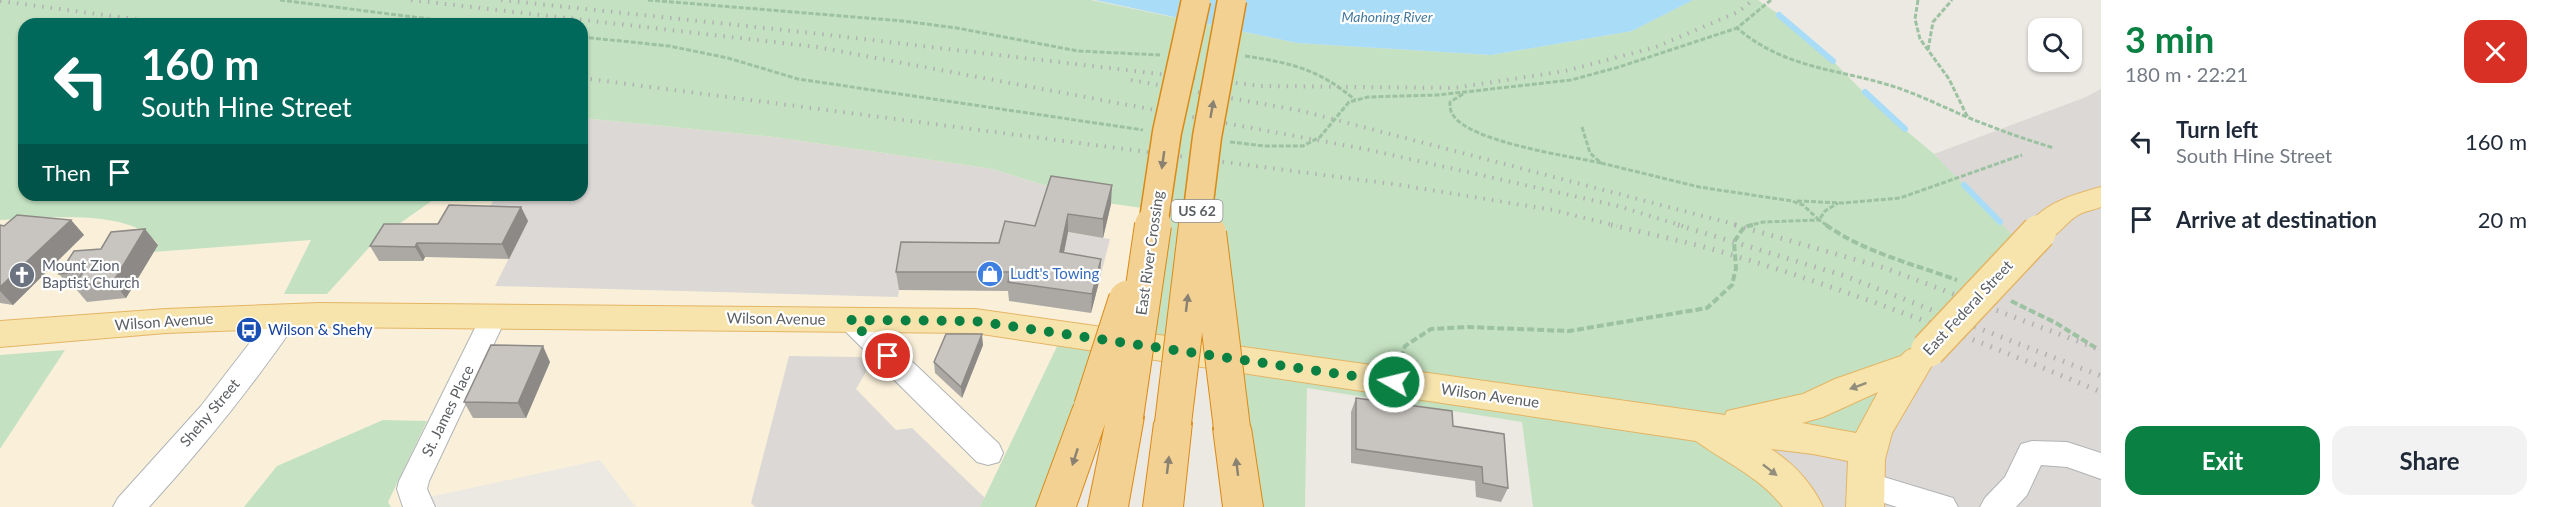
<!DOCTYPE html>
<html lang="en">
<head>
<meta charset="utf-8">
<style>
	body { margin:0; font-family:Lato,sans-serif; background:#f2f2f3; color:#1f2937; height:100vh; display:flex; flex-direction:column; font-size:22px; white-space:nowrap }
	* { box-sizing:border-box; margin:0 }
	p { font-size:20px; color:#747a83 }
	.icon { flex:none; width:33px; height:33px; fill:none; stroke:currentColor; stroke-width:2; stroke-linecap:round; stroke-linejoin:round }
	.map { position:relative; flex:1; overflow:hidden }
	.sheet { display:flex; flex-direction:column; background:#fff; width:450px }
	.sheet>* { flex:none }
	.hud { position:absolute; left:18px; top:18px; width:570px; height:183px; border-radius:18px; box-shadow:0 2px 4px #0004; background:#00695c; color:#fff; overflow:hidden }
	.tools { position:absolute; left:2028px; top:18px; display:grid; gap:12px }
	.tools a { display:grid; place-items:center; width:54px; height:54px; border-radius:12px; background:#fff; box-shadow:0 2px 4px #0004; font-size:30px }
	.pin { position:absolute; display:grid; place-items:center; width:51px; height:51px; color:#fff; margin:-26px; border:3px solid #fff; border-radius:50%; box-shadow:0 2px 6px #0007 }
	.me { position:absolute; width:66px; margin:-33px; rotate:278deg; stroke-linejoin:round; filter:drop-shadow(0 0 4px #0008) }
	.turn { display:flex; align-items:center; gap:21px; height:126px; padding:0 24px; font-size:27px }
	.turn .icon { width:78px; height:78px; stroke-width:2.5 }
	.turn b { display:block; font-size:42px; line-height:51px }
	.then { display:flex; align-items:center; height:57px; padding:0 24px; background:#0003; gap:12px; font-size:22px }
	.round { display:grid; place-items:center; flex:none; width:63px; height:63px; border-radius:18px; background:#f2f2f3 }
	.overview { display:flex; align-items:center; justify-content:space-between; height:102px; padding:0 24px }
	h1 { font-size:36px; font-weight:700; line-height:45px; color:#0b8043 }
	.action { display:flex; gap:12px; margin-top:auto; padding:12px 24px }
	.action a { flex:1; height:69px; border-radius:18px; background:#0b8043; color:#fff; font-size:24px; font-weight:700; line-height:69px; text-align:center }
	.action a+a { background:#f2f2f3; color:#1f2937 }
	ul { padding:0; list-style:none }
	li { display:flex; align-items:center; gap:18px; height:78px; padding:0 24px }
	li div { flex:1 }
	li b { display:block; font-size:22px }
	li em { font-style:normal }
	main { display:flex; flex:1; min-height:0 }
	.map>svg:first-child { display:block }
	.commercial { fill:#faf0da }
	.industrial { fill:#dbd8d5 }
	.green { fill:#c4e2c1 }
	.water { fill:#a8dcf7 }
	.lines { fill:none; stroke-linecap:round; stroke-linejoin:round }
	.stream { stroke:#a8dcf7; stroke-width:6 }
	.minor-casing { stroke:#b0b4b7; stroke-width:2 }
	.major-casing { stroke:#e4b464; stroke-width:2 }
	.highway-casing { stroke:#db8915; stroke-width:2 }
	.path-far1 { stroke:#9cc2a2; stroke-width:3; stroke-dasharray:5 2; stroke-linecap:butt }
	.path { stroke:#9cc2a2; stroke-width:4; stroke-dasharray:7 3; stroke-linecap:butt }
	.minor { fill:#fff; fill-rule:evenodd }
	.major { fill:#f7e4ad; fill-rule:evenodd }
	.highway { fill:#f3d193; fill-rule:evenodd }
	.rail-far1 { stroke:#b1b2b2; stroke-width:4; stroke-dasharray:1.5 7; stroke-linecap:butt }
	.rail { stroke:#b1b2b2; stroke-width:5; stroke-dasharray:1.5 8; stroke-linecap:butt }
	.major-bridge-casing { stroke:#e4b464; stroke-width:37; stroke-linecap:butt }
	.highway-bridge-far1-casing { stroke:#db8915; stroke-width:31; stroke-linecap:butt }
	.highway-bridge-casing { stroke:#db8915; stroke-width:38; stroke-linecap:butt }
	.major-bridge { stroke:#f7e4ad; stroke-width:34 }
	.highway-bridge-far1 { stroke:#f3d193; stroke-width:28 }
	.highway-bridge { stroke:#f3d193; stroke-width:36 }
	.wall { fill:#aca9a4 }
	.shaded-wall { fill:#8c8986 }
	.building { fill:#c8c4bf; stroke:#8c8986; stroke-width:1.5 }
	.oneway { fill:#898171 }
	.oneway2 { fill:#928e7c }
	.route { stroke:#0b8043; stroke-width:10; stroke-dasharray:0 18 }
	.labels { text-anchor:middle; stroke-width:4.5; stroke-linejoin:round; paint-order:stroke }
	.far-water-label { font-size:14px; font-style:italic; fill:#457a9f; stroke:#fff }
	.shield { fill:#fff; stroke:#8c8f91; stroke-width:1.5 }
	.shield-label { font-size:14px; font-weight:bold; fill:#5b5f62 }
	.street-label { font-size:15px; fill:#5b5f62; stroke:#fff }
	.worship-label { font-size:15px; fill:#5b616d; stroke:#fff; text-anchor:start }
	.shop-label { font-size:15px; fill:#366cbe; stroke:#fff; text-anchor:start }
	.transit-label { font-size:15px; fill:#164399; stroke:#fff; text-anchor:start }
</style>
</head>
<body>
<main>
<div class="map">
<svg width="2101" height="507" viewBox="0 0 2101 507">
	<rect width="100%" height="100%" fill="#ece9e3"/>
	<path class="commercial" d="M 582,78 L 1164,155 L 1136,344 L 1063,334 L 980,507 L 636,507 L 600,460 L 415,500 L 404,507 L 0,507 L 0,192 L 24,195 L 582,195 Z"/>
	<g class="industrial">
		<path d="M 2101,89 L 2101,507 L 1804,507 L 1703,427 L 1988,210 L 1934,154 L 2086,97 Z"/>
		<path d="M 582,118 L 774,137 L 993,169 L 1053,188 L 1041,228 L 1110,239 L 1100,278 L 1000,262 L 903,260 L 898,297 L 495,286 L 527,222 L 483,221 L 496,195 L 582,195 Z"/>
		<path d="M 789,356 L 860,357 L 869,367 L 856,389 L 896,430 L 912,428 L 985,498 L 980,507 L 755,507 L 751,503 Z"/>
	</g>
	<g class="green">
		<path d="M 0,0 L 1091,0 L 1297,43 L 1491,55 L 1632,31 L 1693,0 L 1758,0 L 1784,18 L 1833,61 L 1879,108 L 1934,154 L 2025,248 L 1913,366 L 1867,450 L 1705,427 L 1804,507 L 1533,507 L 1522,422 L 1307,388 L 1305,507 L 1243,507 L 1224,357 L 1136,344 L 1056,507 L 980,507 L 1063,334 L 1112,345 L 1156,210 L 1051,195 L 1053,188 L 993,169 L 774,137 L 582,118 L 582,24 L 24,24 L 24,195 L 440,195 L 375,241 L 327,294 L 284,294 L 311,240 L 153,252 L 158,244 C 129,207 43,219 0,220 Z"/>
		<path d="M 65,350 L 0,449 L 0,355 Z"/>
		<path d="M 383,420 L 427,421 L 388,502 L 391,507 L 244,507 L 277,466 Z"/>
	</g>
	<path class="water" d="M 1095,0 L 1693,0 L 1632,31 L 1491,55 L 1297,43 Z"/>
	<g class="lines">
		<g class="stream">
			<path d="M 1779,15 L 1833,61"/>
			<path d="M 1865,92 L 1905,129"/>
			<path d="M 1964,185 L 2000,222"/>
		</g>
		<g class="minor-casing">
			<g id="minor">
				<path d="M 286,306 L 296,309 L 299,316 L 296,323 C 251,388 202,449 149,507 L 113,507 L 118,498 L 201,406 L 276,309 Z"/>
				<path d="M 494,306 L 504,309 L 507,316 L 429,481 L 427,489 L 435,507 L 403,507 L 397,489 L 399,481 L 481,316 L 484,309 Z"/>
				<path d="M 850,309 L 860,312 L 999,444 L 1003,453 L 999,462 L 988,465 L 977,462 L 840,326 L 837,319 L 840,312 Z"/>
				<path d="M 2032,441 L 2067,442 L 2101,453 L 2101,479 L 2067,467 L 2041,465 L 2027,495 L 2016,507 L 1980,507 L 1985,498 L 2005,477 L 2021,444 Z"/>
				<path d="M 1864,471 L 1953,498 L 1958,507 L 1897,507 L 1853,493 L 1849,484 L 1853,475 Z"/>
			</g>
		</g>
		<g class="major-casing">
			<g id="major">
				<path d="M 2101,187 L 2101,207 C 2094,210 2084,211 2078,215 C 2059,227 2054,247 2028,240 L 2024,232 C 2040,204 2071,195 2101,187 Z"/>
				<path d="M 319,303 L 975,309 L 1725,415 L 1727,411 L 1803,394 L 1835,379 L 1901,356 C 1909,346 1918,347 1930,351 L 1935,360 L 1892,433 L 1885,459 L 1884,507 L 1846,507 L 1848,461 L 1813,454 L 1771,449 C 1794,464 1811,482 1823,507 L 1783,507 C 1759,476 1726,463 1696,441 L 975,333 L 319,327 L 166,333 L 0,347 L 0,321 L 166,309 ZM 1878,392 L 1856,433 L 1802,423 L 1823,417 Z"/>
			</g>
		</g>
		<g class="highway-casing">
			<g id="highway">
				<path d="M 1092,392 L 1105,396 L 1111,407 L 1109,411 L 1112,406 L 1125,402 L 1138,406 L 1144,417 L 1128,507 L 1088,507 L 1105,424 L 1076,507 L 1036,507 L 1073,407 L 1079,396 Z"/>
				<path d="M 1173,408 L 1186,412 L 1192,423 L 1183,507 L 1143,507 L 1154,423 L 1160,412 Z"/>
				<path d="M 1232,413 L 1245,417 L 1251,428 L 1263,507 L 1223,507 L 1213,428 L 1219,417 Z"/>
			</g>
		</g>
		<g class="path-far1">
			<path d="M 280,0 L 468,24"/>
			<path d="M 648,0 L 903,21 L 957,28 L 1078,51 L 1160,55"/>
			<path d="M 1771,0 L 1737,28 C 1789,72 1843,68 1904,90 C 1925,98 1946,108 1967,117 C 1996,129 2024,139 2054,148"/>
			<path d="M 1918,0 L 1915,19 L 1920,39 L 1949,79 L 1968,118"/>
			<path d="M 582,37 L 669,46 L 728,58 L 798,79 L 1143,130"/>
			<path d="M 1928,50 L 1933,22 L 1952,0"/>
			<path d="M 1245,56 C 1291,63 1319,69 1355,100"/>
			<path d="M 1463,94 L 1450,102 C 1450,107 1450,111 1453,115 C 1470,142 1569,156 1601,163"/>
			<path d="M 1582,127 L 1590,153 L 1601,163 L 1699,187 L 1792,201 L 1803,205 L 1819,220 L 1825,211 L 1838,203"/>
			<path d="M 1230,142 L 1265,146 L 1303,146 L 1320,137 L 1349,102 L 1368,97 L 1438,95 L 1571,80 L 1619,67 L 1737,28"/>
			<path d="M 1797,201 L 1843,203 L 1900,198 L 2022,155"/>
			<path d="M 1747,226 L 1763,222 L 1819,220 L 1828,226"/>
		</g>
		<g class="path">
			<path d="M 1826,225 C 1864,252 1913,264 1957,280"/>
			<path d="M 2011,301 L 2056,323 L 2096,348"/>
			<path d="M 1401,358 L 1405,346 L 1431,329 L 1468,327 L 1569,331 L 1707,308 L 1732,285 L 1736,268 L 1734,242 L 1744,227 L 1753,225"/>
		</g>
		<use href="#minor" class="minor"/>
		<use href="#major" class="major"/>
		<use href="#highway" class="highway"/>
		<g class="rail-far1">
			<path d="M 411,0 L 817,47 L 1370,150 L 1618,206 L 1683,226"/>
			<path d="M 501,0 L 812,33 L 1261,86 L 1454,88 L 1565,71 L 1656,47 L 1738,12 L 1753,0"/>
			<path d="M 0,1 L 172,24"/>
			<path d="M 582,78 L 1400,185 L 1553,210 L 1617,226"/>
			<path d="M 1131,80 L 1302,111 L 1741,226"/>
		</g>
		<g class="rail">
			<path d="M 1611,225 C 1654,235 1697,244 1739,257 C 1863,295 1982,342 2101,392"/>
			<path d="M 1678,225 L 1845,276 L 2101,376"/>
			<path d="M 1735,225 L 1885,268 L 2101,350"/>
		</g>
		<g class="major-bridge-casing">
			<path id="major-bridge" d="M 1928,350 L 2039,232"/>
		</g>
		<g class="highway-bridge-far1-casing">
			<g id="highway-bridge-far1">
				<path d="M 1153,226 L 1167,132 L 1196,0"/>
				<path d="M 1196,226 L 1207,137 L 1232,0"/>
			</g>
		</g>
		<g class="highway-bridge-casing">
			<g id="highway-bridge">
				<path d="M 1208,233 L 1232,428"/>
				<path d="M 1092,407 L 1127,299"/>
				<path d="M 1125,417 L 1153,225"/>
				<path d="M 1173,423 L 1197,225"/>
			</g>
		</g>
		<use href="#major-bridge" class="major-bridge"/>
		<use href="#highway-bridge-far1" class="highway-bridge-far1"/>
		<use href="#highway-bridge" class="highway-bridge"/>
	</g>
	<g class="wall">
		<path d="M 1051,176 L 1111,204 L 1103,238 L 1068,232 L 1064,253 L 1100,278 L 1091,313 L 1009,301 L 1008,291 L 899,290 L 896,272 L 999,243 L 1035,226 Z"/>
		<path d="M 521,207 L 528,221 L 509,259 L 425,257 L 423,261 L 379,261 L 370,246 L 438,224 Z"/>
		<path d="M 71,220 L 84,235 L 13,305 L 0,303 L 0,225 L 4,226 Z"/>
		<path d="M 158,245 L 126,298 L 87,302 L 76,289 L 73,290 L 59,274 Z"/>
		<path d="M 983,345 L 962,398 L 935,373 L 934,362 Z"/>
		<path d="M 550,362 L 526,418 L 473,418 L 464,402 Z"/>
		<path d="M 1356,398 L 1453,426 L 1508,488 L 1501,502 L 1476,497 L 1475,481 L 1351,463 L 1351,412 Z"/>
	</g>
	<g class="shaded-wall">
		<path d="M 1112,185 L 1111,204 L 1103,238 L 1103,219 Z"/>
		<path d="M 521,207 L 528,221 L 509,259 L 502,244 Z"/>
		<path d="M 1068,214 L 1068,232 L 1060,271 L 1060,252 Z"/>
		<path d="M 71,220 L 84,235 L 13,305 L 0,291 L 0,287 Z"/>
		<path d="M 145,229 L 158,245 L 126,298 L 113,282 Z"/>
		<path d="M 417,243 L 425,257 L 423,261 L 415,247 Z"/>
		<path d="M 1101,259 L 1100,278 L 1091,313 L 1092,294 Z"/>
		<path d="M 982,334 L 983,345 L 962,398 L 961,387 Z"/>
		<path d="M 543,346 L 550,362 L 526,418 L 518,403 Z"/>
	</g>
	<g class="building">
		<path d="M 1051,176 L 1112,185 L 1103,219 L 1068,214 L 1060,252 L 1101,259 L 1092,294 L 1008,282 L 1010,272 L 896,272 L 901,242 L 999,243 L 1005,221 L 1035,226 Z"/>
		<path d="M 449,205 L 521,207 L 502,244 L 417,243 L 415,247 L 370,246 L 384,224 L 438,224 Z"/>
		<path d="M 17,215 L 71,220 L 0,287 L 0,225 L 4,226 Z"/>
		<path d="M 145,229 L 113,282 L 74,286 L 83,272 L 59,274 L 74,251 L 101,249 L 111,232 Z"/>
		<path d="M 946,334 L 982,334 L 961,387 L 934,362 Z"/>
		<path d="M 491,345 L 543,346 L 518,403 L 464,402 Z"/>
		<path d="M 1356,398 L 1452,411 L 1453,426 L 1504,434 L 1508,488 L 1483,483 L 1482,467 L 1356,449 Z"/>
	</g>
	<defs><path id="oneway-solid" d="M-6-.8H1V-3.2L6.5 0L1 3.2V.8H-6Z" transform="scale(1.5)"/></defs>
	<g class="oneway">
		<use href="#oneway-solid" transform="translate(1212 109) rotate(-80)"/>
		<use href="#oneway-solid" transform="translate(1163 160) rotate(98)"/>
		<use href="#oneway-solid" transform="translate(1187 303) rotate(-83)"/>
		<use href="#oneway-solid" transform="translate(1075 457) rotate(108)"/>
		<use href="#oneway-solid" transform="translate(1168 465) rotate(-83)"/>
		<use href="#oneway-solid" transform="translate(1237 467) rotate(-97)"/>
	</g>
	<g class="oneway2">
		<use href="#oneway-solid" transform="translate(1858 386) rotate(160)"/>
		<use href="#oneway-solid" transform="translate(1770 470) rotate(38)"/>
	</g>
	<g class="lines">
		<path class="route" d="M 888,356 L 850,320 L 975,321 L 1394,382"/>
	</g>
	<defs>
		<g id="shop-disc" transform="scale(1.35)"><circle r="9.5" fill="#3f7fe0" stroke="#fff"/><path d="M-5-2.5h2.3a2.7 3.5 0 0 1 5.4 0H5L5.5 6h-11ZM-1.5-2.5h3a1.5 2.3 0 0 0-3 0Z" fill="#fff"/></g>
		<g id="church-disc" transform="scale(1.35)"><circle r="9.5" fill="#6b7280" stroke="#fff"/><path d="M-1.2-6h2.4v3.5h3.3v2.4h-3.3V6h-2.4V-.1h-3.3v-2.4h3.3Z" fill="#fff"/></g>
		<g id="bus-disc" transform="scale(1.35)"><circle r="9.5" fill="#1a4fb4" stroke="#fff"/><path d="M-5-6H5V4H4V6H2V4H-2V6H-4V4H-5ZM-3.5-4V0h7V-4ZM-3.5 1.2v1.5H-2V1.2ZM2 1.2v1.5H3.5V1.2Z" fill="#fff"/></g>
	</defs>
	<g fill-rule="evenodd">
		<use href="#shop-disc" x="990" y="274"/>
		<use href="#church-disc" x="22" y="275"/>
		<use href="#bus-disc" x="249" y="330"/>
	</g>
	<g class="labels">
		<g class="far-water-label">
			<text x="1387" y="22">Mahoning River</text>
		</g>
		<rect class="shield" x="1171.5" y="200" width="51" height="22" rx="4.5"/>
		<g class="shield-label">
			<text x="1197" y="216">US 62</text>
		</g>
		<g class="street-label">
			<text transform="translate(1150 253) rotate(-82)" y="5">East River Crossing</text>
			<text transform="translate(1968 308) rotate(-47)" y="5">East Federal Street</text>
			<text transform="translate(776 319) rotate(1)" y="5">Wilson Avenue</text>
			<text transform="translate(164 322) rotate(-4)" y="5">Wilson Avenue</text>
			<text transform="translate(1490 396) rotate(8)" y="5">Wilson Avenue</text>
			<text transform="translate(448 411) rotate(-64)" y="5">St. James Place</text>
			<text transform="translate(210 413) rotate(-50)" y="5">Shehy Street</text>
		</g>
		<g class="worship-label">
			<text x="42" y="271">Mount Zion<tspan x="42" dy="17">Baptist Church</tspan></text>
		</g>
		<g class="shop-label">
			<text x="1010" y="279">Ludt's Towing</text>
		</g>
		<g class="transit-label">
			<text x="268" y="335">Wilson &amp; Shehy</text>
		</g>
	</g>
</svg>
<div class="tools">
<a><svg class="icon" aria-label="search" viewBox="0 0 24 24"><circle cx="10" cy="10" r="6"/><path d="M15 15l6 6"/></svg></a>
</div>
<div class="pin" style="left:888px;top:356px;background:#d93025"><svg class="icon" aria-label="arrive" viewBox="0 0 24 24"><path d="M6 21V4h12l-3 4 3 4H6"/></svg></div>
<svg class="me" style="left:1394px;top:382px" viewBox="-20 -20 40 40"><circle r="17" fill="#0b8043" stroke="#fff" stroke-width="3"/><path d="M0-11L8 9 0 5-8 9z" fill="#fff"/></svg>
<div class="hud">
<div class="turn"><svg class="icon" aria-label="left" viewBox="0 0 24 24"><path d="M17 20v-9H6M10 6l-5 5 5 5"/></svg><div><b>160 m</b>South Hine Street</div></div>
<div class="then">Then<svg class="icon" aria-label="arrive" viewBox="0 0 24 24"><path d="M6 21V4h12l-3 4 3 4H6"/></svg></div>
</div>
</div>
<section class="sheet">
<div class="overview"><div><h1>3 min</h1><p>180 m · 22:21</p></div><a class="round" style="background:#d93025;color:#fff"><svg class="icon" aria-label="close" viewBox="0 0 24 24"><path d="M6 6l12 12M18 6L6 18"/></svg></a></div>
<ul>
<li><svg class="icon" aria-label="left" viewBox="0 0 24 24"><path d="M17 20v-9H6M10 6l-5 5 5 5"/></svg><div><b>Turn left</b><p>South Hine Street</p></div><em>160 m</em></li>
<li><svg class="icon" aria-label="arrive" viewBox="0 0 24 24"><path d="M6 21V4h12l-3 4 3 4H6"/></svg><div><b>Arrive at destination</b></div><em>20 m</em></li>
</ul>
<div class="action"><a>Exit</a><a>Share</a></div>
</section>
</main>
</body>
</html>
